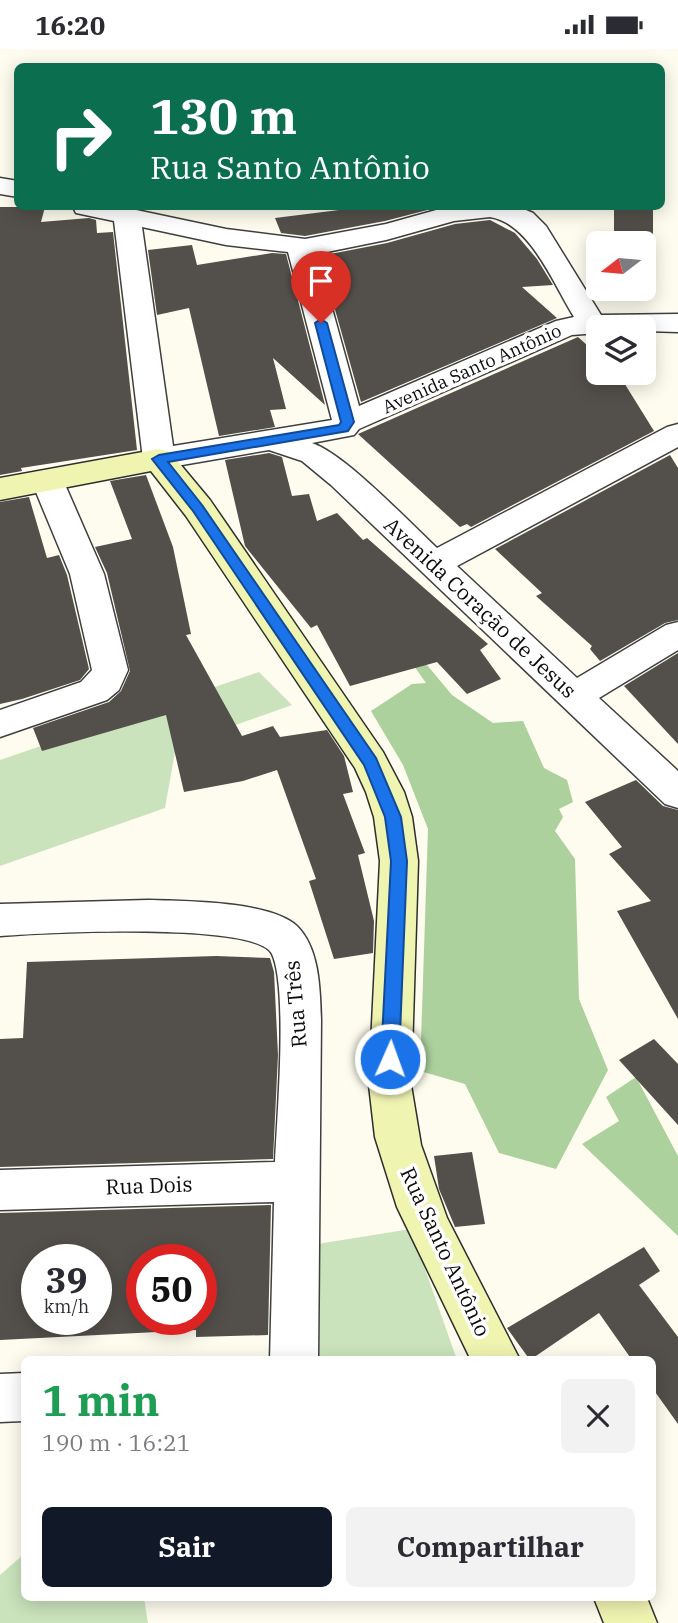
<!DOCTYPE html>
<html lang="pt">
<head>
<meta charset="utf-8">
<style>
	body { margin:0; font-family:"IBM Plex Serif",serif; background:#f2f2f3; color:#2b2b33; height:100vh; display:flex; flex-direction:column; font-size:26px; white-space:nowrap }
	* { box-sizing:border-box; margin:0 }
	p { font-size:23px; color:#7c7c81 }
	.icon { flex:none; width:38px; height:38px; fill:none; stroke:currentColor; stroke-width:2; stroke-linecap:round; stroke-linejoin:round }
	.map { position:relative; flex:1; overflow:hidden }
	.panel { position:absolute; left:21px; top:1307px; width:635px; height:245px; display:flex; flex-direction:column; background:#fff; border-radius:10px; box-shadow:0 4px 18px #0003 }
	.panel>* { flex:none }
	.banner { position:absolute; left:14px; top:14px; width:651px; height:147px; border-radius:10px; box-shadow:0 4px 18px #0003; background:#0b6e4f; color:#fff; overflow:hidden }
	.needle { width:46px; rotate:254deg }
	.controls { position:absolute; left:586px; top:182px; display:grid; gap:14px }
	.controls a { display:grid; place-items:center; width:70px; height:70px; border-radius:10px; background:#fff; box-shadow:0 4px 18px #0003; font-size:35px }
	.speed { position:absolute; left:21px; top:1195px; display:flex; gap:14px; font-size:35px; font-weight:700; text-align:center }
	.speed>* { display:grid; place-content:center; width:91px; height:91px; border-radius:50%; background:#fff; box-shadow:0 4px 18px #0003; line-height:1 }
	.speed small { font-size:18px; font-weight:400 }
	.speed .limit { border:10px solid #d22; background:#fff; color:#111 }
	.pin { position:absolute; display:grid; place-items:center; width:60px; height:60px; color:#fff; margin:-72px -30px; border-radius:50% 50% 50% 0; rotate:-45deg; box-shadow:0 0 7px #0007 }
	.pin .icon { rotate:45deg }
	.me { position:absolute; width:77px; margin:-38px; rotate:2deg; stroke-linejoin:round; filter:drop-shadow(0 0 5px #0008) }
	.turn { display:flex; align-items:center; gap:24px; height:147px; padding:0 21px; font-size:32px }
	.turn .icon { width:91px; height:91px; stroke-width:2.5 }
	.turn b { display:block; font-size:49px; line-height:60px }
	.round { display:grid; place-items:center; flex:none; width:74px; height:74px; border-radius:10px; background:#f2f2f3 }
	.overview { display:flex; align-items:center; justify-content:space-between; height:119px; padding:0 21px }
	h1 { font-size:42px; font-weight:700; line-height:52px; color:#1e9e55 }
	.cta { display:flex; gap:14px; margin-top:auto; padding:14px 21px }
	.cta a { flex:1; height:80px; border-radius:10px; background:#111827; color:#fff; font-size:28px; font-weight:700; line-height:80px; text-align:center }
	.cta a+a { background:#f2f2f3; color:#2b2b33 }
	.status { display:flex; justify-content:space-between; align-items:center; height:49px; padding:0 35px; background:#fff; direction:ltr }
	.status svg { height:19px; fill:currentColor }
	.map>svg:first-child { display:block }
	.green { fill:#cae3bc }
	.forest { fill:#acd19d }
	.building { fill:#534f4a; fill-rule:evenodd }
	.lines { fill:none; stroke-linecap:round; stroke-linejoin:round }
	.street-casing { stroke:#3f3f3f; stroke-width:3 }
	.secondary-casing { stroke:#2e2e2e; stroke-width:3 }
	.street { fill:#fff; fill-rule:evenodd }
	.secondary { fill:#f0f4b1; fill-rule:evenodd }
	.route { fill:#1a73e8; stroke:#114b97; stroke-width:2 }
	.labels { text-anchor:middle; stroke-width:7; stroke-linejoin:round; paint-order:stroke }
	.far-street-label { font-size:18px; fill:#0c0c0c; stroke:#fff }
	.street-label { font-size:21px; fill:#0c0c0c; stroke:#fff }
</style>
</head>
<body>
<div class="status"><b>16:20</b><svg viewBox="0 0 49 12"><path d="M0 12V9h3v3zM5 12V6h3v6zM10 12V3h3v9zM15 12V0h3v12zM26 1h20v11H26zM47 4h2v5h-2z"/></svg></div>
<div class="map">
<svg width="678" height="1574" viewBox="0 0 678 1574">
	<rect width="100%" height="100%" fill="#fdfcee"/>
	<g class="green">
		<path d="M 259,623 L 292,656 L 176,697 L 165,759 L 0,817 L 0,711 Z"/>
		<path d="M 411,1180 L 457,1311 L 305,1311 L 311,1196 Z"/>
		<path d="M 24,1505 L 24,1549 L 144,1549 L 148,1574 L 0,1574 L 0,1526 Z"/>
	</g>
	<g class="forest">
		<path d="M 398,594 L 422,610 L 452,646 L 493,674 L 523,672 L 544,719 L 567,731 L 573,753 L 559,760 L 563,768 L 555,782 L 575,810 L 579,950 L 608,1021 L 556,1120 L 499,1104 L 465,1035 L 420,1022 L 428,780 L 403,716 L 371,662 L 412,635 L 426,634 Z"/>
		<path d="M 636,1028 L 678,1107 L 678,1187 L 582,1095 L 619,1072 L 606,1048 Z"/>
	</g>
	<g class="building">
		<path d="M 0,158 L 45,158 L 41,173 L 89,169 L 96,171 L 97,184 L 113,183 L 137,401 L 21,419 L 22,422 L 0,426 Z"/>
		<path d="M 363,158 L 439,158 L 385,172 L 305,187 L 281,184 L 275,169 Z"/>
		<rect x="614" y="158" width="39" height="36"/>
		<path d="M 490,171 L 515,184 L 537,210 L 553,236 L 522,238 L 557,269 L 361,353 L 320,207 L 387,194 L 455,175 Z"/>
		<path d="M 192,196 L 197,216 L 272,204 L 286,205 L 325,356 L 273,309 L 286,360 L 270,361 L 275,378 L 219,387 L 189,259 L 157,266 L 148,201 Z"/>
		<path d="M 578,288 L 598,306 L 598,324 L 610,324 L 615,333 L 615,324 L 618,324 L 654,382 L 471,478 L 467,475 L 460,478 L 358,385 Z"/>
		<path d="M 269,404 L 282,408 L 292,447 L 309,445 L 317,472 L 337,464 L 363,491 L 367,489 L 488,595 L 480,601 L 501,630 L 467,645 L 437,613 L 350,637 L 317,576 L 311,579 L 245,497 L 225,411 Z"/>
		<path d="M 670,406 L 678,419 L 678,571 L 665,574 L 600,612 L 590,600 L 592,597 L 536,547 L 542,544 L 495,500 Z"/>
		<path d="M 146,426 L 173,498 L 191,585 L 186,586 L 242,687 L 273,677 L 280,688 L 327,681 L 344,707 L 353,743 L 343,745 L 365,804 L 358,806 L 374,872 L 373,904 L 334,910 L 309,832 L 316,830 L 277,721 L 243,732 L 184,743 L 166,666 L 42,702 L 33,679 L 109,653 L 121,642 L 130,622 L 107,524 L 95,498 L 132,490 L 110,432 Z"/>
		<path d="M 29,448 L 47,509 L 59,506 L 67,526 L 89,620 L 80,631 L 22,650 L 0,655 L 0,453 Z"/>
		<path d="M 678,604 L 678,695 L 624,637 Z"/>
		<path d="M 636,731 L 663,757 L 678,761 L 678,970 L 617,862 L 651,852 L 609,805 L 622,798 L 585,753 Z"/>
		<path d="M 216,907 L 270,909 L 274,923 L 278,1006 L 273,1110 L 0,1118 L 0,990 L 23,989 L 27,913 Z"/>
		<path d="M 654,990 L 678,1015 L 678,1076 L 619,1011 Z"/>
		<path d="M 472,1103 L 485,1175 L 455,1178 L 439,1140 L 434,1107 Z"/>
		<path d="M 271,1156 L 268,1286 L 196,1288 L 196,1281 L 0,1291 L 0,1164 ZM 37,1211 L 96,1211 L 96,1270 L 37,1270 ZM 142,1211 L 201,1211 L 201,1270 L 142,1270 Z"/>
		<path d="M 644,1198 L 660,1222 L 639,1236 L 678,1288 L 678,1375 L 653,1340 L 653,1311 L 632,1311 L 599,1264 L 530,1311 L 507,1279 Z"/>
	</g>
	<g class="lines">
		<g class="street-casing">
			<g id="street">
				<path d="M 0,129 L 18,132 L 18,148 L 0,145 Z"/>
				<path d="M 73,158 L 122,158 L 226,180 L 305,190 L 386,175 L 447,158 L 519,158 L 533,164 L 546,177 L 601,266 L 678,265 L 678,283 L 644,282 L 644,278 L 598,278 L 598,284 L 572,286 L 359,380 L 354,386 L 312,394 C 345,405 409,473 437,499 L 667,378 L 678,375 L 678,398 L 457,517 L 577,629 L 666,576 L 678,573 L 678,601 L 599,649 L 678,722 L 678,759 L 665,755 L 331,436 L 302,412 L 269,401 L 159,420 L 148,417 L 143,410 L 114,172 L 76,164 ZM 490,168 C 530,174 554,236 574,268 L 556,272 L 359,357 L 317,205 L 386,191 L 454,172 ZM 142,178 L 226,196 L 288,203 L 332,371 L 173,397 Z"/>
				<path d="M 47,421 L 58,424 L 63,431 L 104,525 L 128,621 L 119,641 L 107,651 L 0,688 L 0,661 L 81,633 L 92,621 L 70,525 L 31,431 L 36,424 Z"/>
				<path d="M 148,851 C 185,852 270,852 297,877 C 320,900 320,942 321,971 L 318,1311 L 270,1311 L 274,1153 L 0,1161 L 0,1121 L 275,1113 C 277,1069 288,940 272,905 C 256,872 40,884 0,887 L 0,855 Z"/>
				<path d="M 24,1324 L 24,1372 L 0,1373 L 0,1325 Z"/>
			</g>
		</g>
		<g class="secondary-casing">
			<g id="secondary">
				<path d="M 159,400 L 170,403 L 210,451 L 383,703 L 404,743 L 412,768 L 418,812 L 411,1036 L 421,1096 L 447,1169 L 520,1311 L 471,1311 L 397,1158 L 375,1088 L 369,1036 L 380,812 L 374,768 L 366,743 L 355,719 L 186,467 L 151,422 L 0,451 L 0,429 Z"/>
				<path d="M 594,1549 L 647,1549 L 657,1574 L 604,1574 Z"/>
			</g>
		</g>
		<use href="#street" class="street"/>
		<use href="#secondary" class="secondary"/>
	</g>
	<path class="route" d="M 321,270 L 327,274 L 354,373 L 348,382 L 168,413 L 202,456 L 376,709 L 401,768 L 407,812 L 399,1010 L 396,1016 L 390,1018 L 384,1016 L 381,1010 L 391,812 L 385,768 L 364,716 L 193,462 L 152,410 L 159,406 L 339,376 L 341,373 L 315,274 Z"/>
	<g class="labels">
		<g class="far-street-label">
			<text transform="translate(472 320) rotate(-24)" y="6">Avenida Santo Antônio</text>
		</g>
		<g class="street-label">
			<text transform="translate(480 559) rotate(43)" y="7">Avenida Coração de Jesus</text>
			<text transform="translate(296 955) rotate(-95)" y="7">Rua Três</text>
			<text transform="translate(149 1137) rotate(-2)" y="7">Rua Dois</text>
			<text transform="translate(445 1203) rotate(65)" y="7">Rua Santo Antônio</text>
		</g>
	</g>
</svg>
<div class="controls">
<a><svg class="needle" viewBox="-14 -14 28 28"><path d="M0-13l5 13h-10z" fill="#e53935"/><path d="M0 13l5-13h-10z" fill="#7c7c81"/></svg></a>
<a><svg class="icon" aria-label="layers" viewBox="0 0 24 24"><path d="M12 4l9 5-9 5-9-5zM3 14l9 5 9-5"/></svg></a>
</div>
<div class="speed"><div>39<small>km/h</small></div><div class="limit">50</div></div>
<div class="pin" style="left:321px;top:274px;background:#d93025"><svg class="icon" aria-label="arrive" viewBox="0 0 24 24"><path d="M6 21V4h12l-3 4 3 4H6"/></svg></div>
<svg class="me" style="left:390px;top:1010px" viewBox="-20 -20 40 40"><circle r="17" fill="#1a73e8" stroke="#fff" stroke-width="3"/><path d="M0-11L8 9 0 5-8 9z" fill="#fff"/></svg>
<div class="banner">
<div class="turn"><svg class="icon" aria-label="right" viewBox="0 0 24 24"><path d="M7 20v-9h11M14 6l5 5-5 5"/></svg><div><b>130 m</b>Rua Santo Antônio</div></div>
</div>
<section class="panel">
<div class="overview"><div><h1>1 min</h1><p>190 m · 16:21</p></div><a class="round"><svg class="icon" aria-label="close" viewBox="0 0 24 24"><path d="M6 6l12 12M18 6L6 18"/></svg></a></div>
<div class="cta"><a>Sair</a><a>Compartilhar</a></div>
</section>
</div>
</body>
</html>
